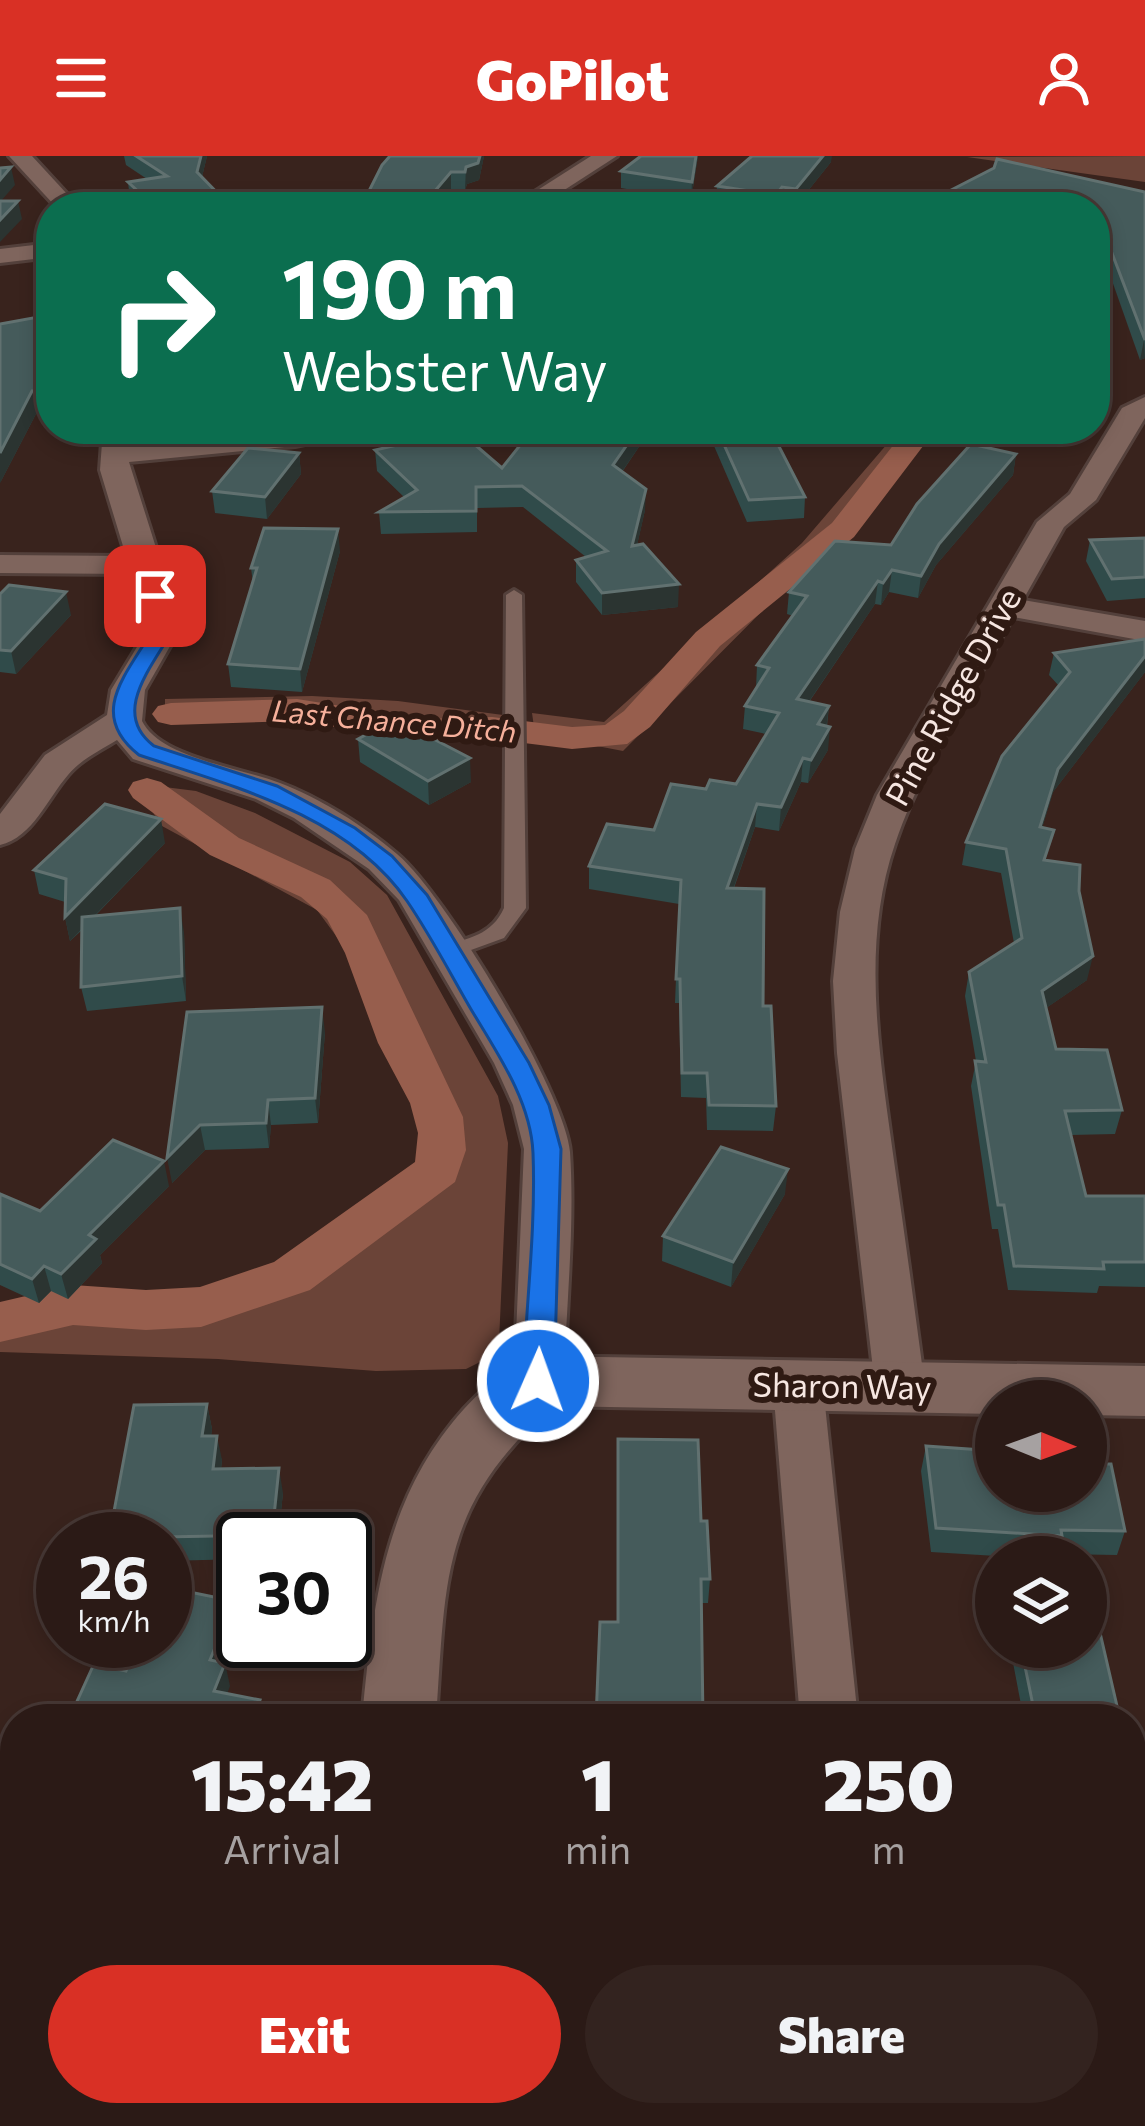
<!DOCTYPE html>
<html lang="en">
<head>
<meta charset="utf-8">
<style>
	body { margin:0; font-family:Commissioner,sans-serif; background:#33231f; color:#f1f3f6; height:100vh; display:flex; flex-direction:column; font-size:45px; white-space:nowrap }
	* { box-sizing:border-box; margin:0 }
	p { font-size:39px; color:#a6a1a1 }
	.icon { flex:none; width:66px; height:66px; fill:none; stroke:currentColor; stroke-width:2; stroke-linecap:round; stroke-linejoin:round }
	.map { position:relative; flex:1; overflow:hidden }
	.panel { position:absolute; left:0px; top:1548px; width:1146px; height:423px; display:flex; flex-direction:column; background:#2b1a16; border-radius:48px 48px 0 0; box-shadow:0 6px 18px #0003,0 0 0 3px #473835 }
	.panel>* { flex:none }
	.top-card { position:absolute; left:36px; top:36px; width:1074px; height:252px; border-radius:48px; box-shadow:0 6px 18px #0003,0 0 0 3px #473835; background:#0b6e4f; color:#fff; overflow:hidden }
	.needle { width:78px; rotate:91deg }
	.buttons { position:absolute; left:975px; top:1224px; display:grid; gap:24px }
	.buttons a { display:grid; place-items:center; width:132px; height:132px; border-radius:50%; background:#2b1a16; box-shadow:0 6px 18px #0003,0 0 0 3px #473835; font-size:60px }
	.speed { position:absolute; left:36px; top:1356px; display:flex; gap:24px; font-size:60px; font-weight:700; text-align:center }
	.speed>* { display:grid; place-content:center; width:156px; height:156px; border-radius:50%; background:#2b1a16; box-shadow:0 6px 18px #0003,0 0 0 3px #473835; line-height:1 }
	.speed small { font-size:30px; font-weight:400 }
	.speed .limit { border:6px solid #111; border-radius:18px; background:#fff; color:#111 }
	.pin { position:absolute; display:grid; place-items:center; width:102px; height:102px; color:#fff; margin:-51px; border-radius:24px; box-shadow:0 6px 18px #0006 }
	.me { position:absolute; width:132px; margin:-66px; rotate:2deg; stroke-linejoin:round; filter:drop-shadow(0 0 9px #0008) }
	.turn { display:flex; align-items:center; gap:42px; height:252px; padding:0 48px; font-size:54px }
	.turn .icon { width:156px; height:156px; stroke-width:2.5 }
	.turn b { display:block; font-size:84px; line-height:102px }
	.eta { display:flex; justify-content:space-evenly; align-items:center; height:204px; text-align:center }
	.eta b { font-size:72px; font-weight:800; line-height:84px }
	.button { display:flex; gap:24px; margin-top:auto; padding:24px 48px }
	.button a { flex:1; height:138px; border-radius:72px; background:#d93025; color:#fff; font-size:48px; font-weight:800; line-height:138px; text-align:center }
	.button a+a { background:#33231f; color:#f1f3f6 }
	header { display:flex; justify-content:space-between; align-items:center; height:156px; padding:0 48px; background:#d93025; color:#fff; font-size:54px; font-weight:800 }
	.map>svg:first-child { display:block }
	.green { fill:#6b4438 }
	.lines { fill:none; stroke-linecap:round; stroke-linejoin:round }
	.canal { fill:#975e4d; fill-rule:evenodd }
	.service-casing { stroke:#53403b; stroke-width:6 }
	.minor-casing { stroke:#53403b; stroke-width:6 }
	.tertiary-casing { stroke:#53403b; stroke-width:6 }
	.service { fill:#7f655d; fill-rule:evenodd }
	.minor { fill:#7f655d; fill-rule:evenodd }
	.tertiary { fill:#7f655d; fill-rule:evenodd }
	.wall { fill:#304b4a }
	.shaded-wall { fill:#2b3431 }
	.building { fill:#455b5b; stroke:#617170; stroke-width:3 }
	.route { fill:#1a73e8; stroke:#114b97; stroke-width:3 }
	.labels { text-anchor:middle; stroke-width:12; stroke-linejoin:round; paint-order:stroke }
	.far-water-label { font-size:30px; font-style:italic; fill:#f6b09b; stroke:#2f1a13 }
	.street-label { font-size:33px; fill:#f6e6e1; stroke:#2f1a13 }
</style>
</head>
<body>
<header><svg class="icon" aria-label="menu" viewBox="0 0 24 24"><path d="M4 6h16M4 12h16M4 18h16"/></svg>GoPilot<svg class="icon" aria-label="person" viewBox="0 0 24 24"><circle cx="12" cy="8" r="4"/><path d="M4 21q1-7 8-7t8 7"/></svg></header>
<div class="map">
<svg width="1145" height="1970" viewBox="0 0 1145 1970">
	<rect width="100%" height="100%" fill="#39231d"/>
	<g class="green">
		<path d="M 1145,0 L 1145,26 L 967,1 Z"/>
		<path d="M 900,273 L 927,273 L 848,369 L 623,595 L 535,578 L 532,557 L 604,566 L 802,387 Z"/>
		<path d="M 312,540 L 398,545 L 503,559 L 500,584 L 306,560 L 177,568 L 165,555 L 165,543 Z"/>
		<path d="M 133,627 L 196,635 L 255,657 L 350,706 L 387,739 L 498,940 L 508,987 L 499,1186 L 484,1204 L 466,1213 L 376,1215 L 218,1203 L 0,1196 L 0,1161 L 52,1144 L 170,1151 L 223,1137 L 314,1098 L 430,1010 L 435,973 L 353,803 L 317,754 L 162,670 Z"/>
	</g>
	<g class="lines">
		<g class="canal">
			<path d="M 906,273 L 936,273 L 854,381 L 720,490 L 650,571 L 627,588 L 572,593 L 492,583 L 423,585 L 297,565 L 171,569 L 158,566 L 152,558 L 158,550 L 171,547 L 297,543 L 423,563 L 492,561 L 572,571 L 605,569 L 624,555 L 696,476 L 832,367 Z"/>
			<path d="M 147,622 L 161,626 L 239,682 L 330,724 L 367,759 L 463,961 L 466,994 L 455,1026 L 310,1134 L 201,1171 L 146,1174 L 73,1169 L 0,1186 L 0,1146 L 73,1129 L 146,1134 L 200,1131 L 274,1106 L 415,1006 L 418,977 L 410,947 L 378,887 L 345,797 L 327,763 L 301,741 L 210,699 L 133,642 L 128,634 L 133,626 Z"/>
		</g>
		<g class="service-casing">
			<path id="service" d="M 514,434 L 522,439 L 526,752 L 504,782 L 449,802 L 438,795 L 441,790 C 468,783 492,779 504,752 L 506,439 Z"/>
		</g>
		<g class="minor-casing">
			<g id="minor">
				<path d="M 9,0 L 32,0 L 79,51 L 56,51 Z"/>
				<path d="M 591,0 L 617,0 L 538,51 L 511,51 Z"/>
				<path d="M 51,87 L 51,101 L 0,107 L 0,93 Z"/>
				<path d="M 1145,241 L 1145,262 L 1096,344 L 1064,371 L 1023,444 L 1145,465 L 1145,485 L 1013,461 C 972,535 922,608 895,688 C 860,790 880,901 894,1005 C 905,1080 915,1156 925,1231 L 918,1245 L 900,1251 L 882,1245 L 875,1231 L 837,897 L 833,825 L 840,756 L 855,693 L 877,639 L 1037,366 L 1070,338 L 1122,252 Z"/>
				<path d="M 103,273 L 131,273 L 130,289 L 298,273 L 353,273 L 349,279 L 295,290 L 129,306 L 181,471 L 145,534 L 142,565 C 160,602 242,612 280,627 C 320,642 364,670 397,698 C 444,737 565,936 570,996 C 575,1071 566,1150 564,1225 L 557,1239 L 539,1245 L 521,1239 L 514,1225 L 524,993 L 513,949 L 494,907 L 399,744 L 369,713 L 294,662 L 256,643 L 133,603 L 117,584 C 101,594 80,604 68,619 C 47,643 33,681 0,689 L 0,658 L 45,599 L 107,559 L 111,534 L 149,471 L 132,418 L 0,417 L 0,399 L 126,400 L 100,314 Z"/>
				<path d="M 798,1210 L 816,1216 L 823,1230 L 858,1563 L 800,1563 L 773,1230 L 780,1216 Z"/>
				<path d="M 831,1956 L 899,1956 L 900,1970 L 832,1970 Z"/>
			</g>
		</g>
		<g class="tertiary-casing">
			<g id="tertiary">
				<path d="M 539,1200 L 1145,1210 L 1145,1260 L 1086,1259 L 1086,1245 L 996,1245 L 996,1258 L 553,1250 C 440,1350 446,1422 436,1563 L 362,1563 C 373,1448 384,1342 464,1253 C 485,1230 510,1209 539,1200 Z"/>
				<path d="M 278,1956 L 365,1956 L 360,1970 L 272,1970 Z"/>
			</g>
		</g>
		<use href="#service" class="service"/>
		<use href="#minor" class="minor"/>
		<use href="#tertiary" class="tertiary"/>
	</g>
	<g class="wall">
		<path d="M 124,0 L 207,0 L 202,21 L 231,51 L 138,51 L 130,44 L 128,26 L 147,23 L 126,9 Z"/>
		<path d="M 390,0 L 484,0 L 479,24 L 467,28 L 465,34 L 451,34 L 438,51 L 361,51 Z"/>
		<path d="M 641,0 L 698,0 L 691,44 L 621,32 L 621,15 Z"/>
		<path d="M 831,6 L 795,51 L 781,49 L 779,51 L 737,51 L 716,48 L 717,30 Z"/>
		<path d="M 1145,36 L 1145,202 L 1140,204 L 1104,102 L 1095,51 Z"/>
		<path d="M 51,175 L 51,253 L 50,256 L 37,256 L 0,327 Z"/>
		<path d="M 533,273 L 770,273 L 805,341 L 804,362 L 747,366 L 711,283 L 645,282 L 622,316 L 645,354 L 637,389 L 678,451 L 602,459 L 576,426 L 576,404 L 586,401 L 523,351 L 477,352 L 477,376 L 381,378 L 379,356 L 404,341 L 377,315 L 375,294 L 502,312 Z"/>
		<path d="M 299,297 L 301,318 L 267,363 L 215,357 L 212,335 Z"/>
		<path d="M 1016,298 L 1013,319 L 936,409 L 918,442 L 889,436 L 881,449 L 875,448 L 809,546 L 829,550 L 827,570 L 828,594 L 808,627 L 801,626 L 779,675 L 755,671 L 734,732 L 763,850 L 776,950 L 773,975 L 707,974 L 706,942 L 681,941 L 679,847 L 675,847 L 679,748 L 589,733 L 589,710 L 654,674 L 706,633 L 736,628 L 766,578 L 743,573 L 745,550 L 756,532 L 757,509 L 793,460 L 787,458 L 789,436 L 891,389 Z"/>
		<path d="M 1145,382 L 1145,442 L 1107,445 L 1086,405 L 1090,384 Z"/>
		<path d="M 340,395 L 302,536 L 231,531 L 228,508 L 253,427 L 251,412 Z"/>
		<path d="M 0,438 L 71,459 L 16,518 L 0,516 Z"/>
		<path d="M 1145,483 L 1145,516 L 1053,636 L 1042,672 L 1046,705 L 1079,735 L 1087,824 L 1046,852 L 1056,893 L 1122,954 L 1115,978 L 1071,979 L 1086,1040 L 1145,1040 L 1145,1131 L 1099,1130 L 1097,1137 L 1008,1134 L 998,1073 L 992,1073 L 971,930 L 976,905 L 965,840 L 969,816 L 1014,787 L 1001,717 L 962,709 L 966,686 L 1059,530 L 1049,519 L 1054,497 Z"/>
		<path d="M 358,583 L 471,626 L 429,649 L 360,606 Z"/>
		<path d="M 165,687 L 95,760 L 184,776 L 186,845 L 87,855 L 81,831 L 82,774 L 70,785 L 65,761 L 65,746 L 39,738 L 34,714 Z"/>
		<path d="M 187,856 L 325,876 L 318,967 L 271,969 L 269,992 L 205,994 L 172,1027 Z"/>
		<path d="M 169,1030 L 100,1099 L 102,1107 L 68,1143 L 51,1135 L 39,1147 L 0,1129 L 0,1038 L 40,1055 Z"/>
		<path d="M 785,1038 L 731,1131 L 662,1105 L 663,1080 Z"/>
		<path d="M 207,1248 L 212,1273 L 211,1280 L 222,1304 L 221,1313 L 283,1337 L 278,1383 L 243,1383 L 243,1403 L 165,1405 L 165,1383 L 109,1383 Z"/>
		<path d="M 926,1290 L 1125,1375 L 1117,1399 L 1056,1398 L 1055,1401 L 1013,1401 L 931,1396 L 921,1315 Z"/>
		<path d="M 701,1365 L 710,1423 L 708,1447 L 701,1447 Z"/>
		<path d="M 1010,1491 L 1086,1491 L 1120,1563 L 973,1563 L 974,1559 L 1023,1559 Z"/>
		<path d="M 1131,1609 L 1138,1638 L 1131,1654 Z"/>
		<path d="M 1131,1663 L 1145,1729 L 1145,1918 L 1131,1917 Z"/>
		<path d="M 15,1748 L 15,1904 L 0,1893 L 0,1766 Z"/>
	</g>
	<g class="shaded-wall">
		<path d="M 201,0 L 207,0 L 199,33 L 197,16 Z"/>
		<path d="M 480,0 L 484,0 L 479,24 L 467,28 L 465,34 L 466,11 Z"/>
		<path d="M 696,0 L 698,0 L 691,44 L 692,26 Z"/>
		<path d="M 823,0 L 832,0 L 831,6 L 795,51 L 796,33 Z"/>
		<path d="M 11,11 L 15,29 L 0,46 L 0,24 Z"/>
		<path d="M 451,16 L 451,34 L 438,51 L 427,51 L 429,42 Z"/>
		<path d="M 782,31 L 781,49 L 775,51 L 776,39 Z"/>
		<path d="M 18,45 L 22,63 L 0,86 L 0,64 Z"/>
		<path d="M 1107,84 L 1104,102 L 1095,105 L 1095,88 Z"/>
		<path d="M 1144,184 L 1145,202 L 1140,204 Z"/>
		<path d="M 51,225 L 51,253 L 50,256 L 46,235 Z"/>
		<path d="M 32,235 L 37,256 L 0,327 L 0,297 Z"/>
		<path d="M 638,273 L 646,273 L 645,282 L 612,330 L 613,309 Z"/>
		<path d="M 299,297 L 301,318 L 267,363 L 265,341 Z"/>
		<path d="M 1016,298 L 1013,319 L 936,409 L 918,442 L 921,420 L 939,388 Z"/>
		<path d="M 646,333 L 645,354 L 632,412 L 632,390 Z"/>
		<path d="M 338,373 L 340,395 L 302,536 L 300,513 Z"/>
		<path d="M 892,414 L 889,436 L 881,449 L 883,427 Z"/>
		<path d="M 878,425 L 875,448 L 795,566 L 797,543 Z"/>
		<path d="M 679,428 L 678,451 L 602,459 L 602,437 Z"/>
		<path d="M 66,436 L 71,459 L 16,518 L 11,495 Z"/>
		<path d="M 1145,500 L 1145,516 L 1053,636 L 1035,695 L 1040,671 L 1058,613 Z"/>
		<path d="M 829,550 L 826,573 L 818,568 Z"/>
		<path d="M 830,571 L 828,594 L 808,627 L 811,604 Z"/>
		<path d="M 470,602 L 471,626 L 429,649 L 428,625 Z"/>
		<path d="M 803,602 L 801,626 L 779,675 L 781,651 Z"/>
		<path d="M 757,648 L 755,671 L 725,756 L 727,732 Z"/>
		<path d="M 161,663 L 165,687 L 70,785 L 65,761 Z"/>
		<path d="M 180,752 L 184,776 L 186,845 L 182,820 Z"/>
		<path d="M 1093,800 L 1087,824 L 1036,859 L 1042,835 Z"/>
		<path d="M 322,851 L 325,876 L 318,967 L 315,942 Z"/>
		<path d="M 268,944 L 271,969 L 269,992 L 266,967 Z"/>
		<path d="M 200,969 L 205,994 L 172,1027 L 167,1002 Z"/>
		<path d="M 164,1005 L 169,1030 L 100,1099 L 102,1107 L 68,1143 L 61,1118 L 89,1079 Z"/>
		<path d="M 788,1013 L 785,1038 L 731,1131 L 733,1106 Z"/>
		<path d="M 44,1110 L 51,1135 L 39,1147 L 32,1123 Z"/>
		<path d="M 207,1248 L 212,1273 L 208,1304 L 202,1280 Z"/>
		<path d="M 217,1280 L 222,1304 L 218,1337 L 213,1313 Z"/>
		<path d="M 279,1312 L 283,1337 L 278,1383 L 272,1383 Z"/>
		<path d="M 234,1445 L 239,1469 L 215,1527 L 210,1504 Z"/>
		<path d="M 225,1507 L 230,1530 L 220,1558 L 214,1535 Z"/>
		<path d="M 260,1544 L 264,1563 L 253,1563 Z"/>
		<path d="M 94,1956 L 105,1956 L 98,1965 Z"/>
	</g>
	<g class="building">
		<path d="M 136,0 L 201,0 L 197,16 L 231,51 L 155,51 L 128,26 L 167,20 Z"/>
		<path d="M 390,0 L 480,0 L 478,7 L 466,11 L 465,16 L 451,16 L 429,42 L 427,51 L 361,51 L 382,9 Z"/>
		<path d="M 641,0 L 696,0 L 692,26 L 621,15 Z"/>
		<path d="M 752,0 L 823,0 L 796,33 L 782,31 L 776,39 L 717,30 Z"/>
		<path d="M 997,3 L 1145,36 L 1145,184 L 1107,84 L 1095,88 L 1095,51 L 918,51 L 994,12 Z"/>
		<path d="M 11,11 L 0,24 L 0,12 Z"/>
		<path d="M 0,45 L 18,45 L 0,64 Z"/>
		<path d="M 38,161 L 51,175 L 51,225 L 46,235 L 32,235 L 0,297 L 0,168 Z"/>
		<path d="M 533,273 L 638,273 L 613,309 L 646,333 L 632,390 L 643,388 L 679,428 L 602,437 L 576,404 L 607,395 L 522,330 L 476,331 L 476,355 L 379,356 L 417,334 L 375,294 L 459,275 L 502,312 Z"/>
		<path d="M 717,273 L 770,273 L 805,341 L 749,344 Z"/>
		<path d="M 971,288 L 1016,298 L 939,388 L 921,420 L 892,414 L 883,427 L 878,425 L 797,543 L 829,550 L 818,568 L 830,571 L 811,604 L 803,602 L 781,651 L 757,648 L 727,732 L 764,733 L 763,850 L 771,850 L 776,950 L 709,949 L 707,917 L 682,917 L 680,823 L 676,823 L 681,724 L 589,710 L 607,668 L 654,674 L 671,628 L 706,633 L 710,624 L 736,628 L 779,557 L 745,550 L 769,512 L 757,509 L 807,440 L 789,436 L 835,385 L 891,389 L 917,348 Z"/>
		<path d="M 248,292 L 299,297 L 265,341 L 212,335 Z"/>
		<path d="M 264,372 L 338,373 L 300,513 L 228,508 L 257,412 L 251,412 Z"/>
		<path d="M 1145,382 L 1145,421 L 1112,423 L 1090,384 Z"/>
		<path d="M 9,429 L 66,436 L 11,495 L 0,494 L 0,438 Z"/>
		<path d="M 1145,483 L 1145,500 L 1058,613 L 1040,671 L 1054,674 L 1044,704 L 1080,709 L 1079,735 L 1093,800 L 1042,835 L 1056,893 L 1107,894 L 1122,954 L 1065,955 L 1086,1040 L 1145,1040 L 1145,1106 L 1103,1106 L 1104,1113 L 1014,1110 L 1004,1049 L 998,1049 L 975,905 L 986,906 L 969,816 L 1022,782 L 1006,693 L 966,686 L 1002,600 L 1070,516 L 1054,497 Z"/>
		<path d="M 395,563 L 470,602 L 428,625 L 358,583 Z"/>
		<path d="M 105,648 L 161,663 L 65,761 L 66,723 L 34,714 Z"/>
		<path d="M 180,752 L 182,820 L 81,831 L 82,761 Z"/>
		<path d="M 322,851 L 315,942 L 268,944 L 266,967 L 200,969 L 167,1002 L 187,856 Z"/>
		<path d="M 113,984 L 164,1005 L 89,1079 L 96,1083 L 61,1118 L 44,1110 L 32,1123 L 0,1108 L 0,1038 L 40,1055 Z"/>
		<path d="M 721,991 L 788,1013 L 733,1106 L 663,1080 Z"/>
		<path d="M 207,1248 L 202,1280 L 217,1280 L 213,1313 L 279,1312 L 272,1379 L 109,1382 L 134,1249 Z"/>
		<path d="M 618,1283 L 698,1284 L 701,1365 L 707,1365 L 710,1423 L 701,1423 L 703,1563 L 596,1563 L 600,1466 L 618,1466 Z"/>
		<path d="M 926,1290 L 996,1295 L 996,1335 L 1086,1335 L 1086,1308 L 1111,1308 L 1125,1375 L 1061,1374 L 1062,1380 L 936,1372 Z"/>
		<path d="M 165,1431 L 234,1445 L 210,1504 L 225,1507 L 214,1535 L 260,1544 L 253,1563 L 69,1563 L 94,1508 L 126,1515 L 139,1485 L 165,1485 Z"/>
		<path d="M 1086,1468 L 1098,1468 L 1120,1563 L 975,1563 L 974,1559 L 1035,1559 L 1021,1491 L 1086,1491 Z"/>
		<path d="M 1131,1609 L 1138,1638 L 1131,1638 Z"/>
		<path d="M 1131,1663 L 1145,1729 L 1145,1898 L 1131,1897 Z"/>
		<path d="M 15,1748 L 15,1892 L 0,1881 L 0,1766 Z"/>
		<path d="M 584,1956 L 681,1956 L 681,1970 L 583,1970 Z"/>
	</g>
	<path class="route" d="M 155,434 L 165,440 L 175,470 C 154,509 109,556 154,590 L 277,630 L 355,672 L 392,700 L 427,739 L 529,907 L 549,949 L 561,993 L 554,1225 L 549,1234 L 528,1234 L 523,1225 C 526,1150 536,1072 533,997 C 531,946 498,898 472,855 C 451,819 431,780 407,745 C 348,659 232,630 139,599 C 85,557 129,516 155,470 L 145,440 Z"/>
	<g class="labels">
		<g class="far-water-label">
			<text transform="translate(394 566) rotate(5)" y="10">Last Chance Ditch</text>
		</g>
		<g class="street-label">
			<text transform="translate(953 541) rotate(-61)" y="12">Pine Ridge Drive</text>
			<text transform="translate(842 1230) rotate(1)" y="12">Sharon Way</text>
		</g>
	</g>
</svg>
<div class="buttons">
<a><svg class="needle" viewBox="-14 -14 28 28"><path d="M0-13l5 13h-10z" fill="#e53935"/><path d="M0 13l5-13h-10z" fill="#a6a1a1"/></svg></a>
<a><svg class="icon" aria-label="layers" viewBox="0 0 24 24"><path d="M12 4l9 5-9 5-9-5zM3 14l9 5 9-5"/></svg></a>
</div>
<div class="speed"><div>26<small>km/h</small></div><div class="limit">30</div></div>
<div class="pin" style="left:155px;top:440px;background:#d93025"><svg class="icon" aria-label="arrive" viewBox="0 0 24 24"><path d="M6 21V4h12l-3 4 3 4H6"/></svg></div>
<svg class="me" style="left:538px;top:1225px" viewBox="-20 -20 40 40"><circle r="17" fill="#1a73e8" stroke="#fff" stroke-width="3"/><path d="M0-11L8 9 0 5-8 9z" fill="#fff"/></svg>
<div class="top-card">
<div class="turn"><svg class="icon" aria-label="right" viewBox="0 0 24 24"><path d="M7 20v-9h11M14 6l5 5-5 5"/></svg><div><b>190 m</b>Webster Way</div></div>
</div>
<section class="panel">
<div class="eta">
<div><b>15:42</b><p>Arrival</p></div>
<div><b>1</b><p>min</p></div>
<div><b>250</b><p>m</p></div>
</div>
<div class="button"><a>Exit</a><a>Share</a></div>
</section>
</div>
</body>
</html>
